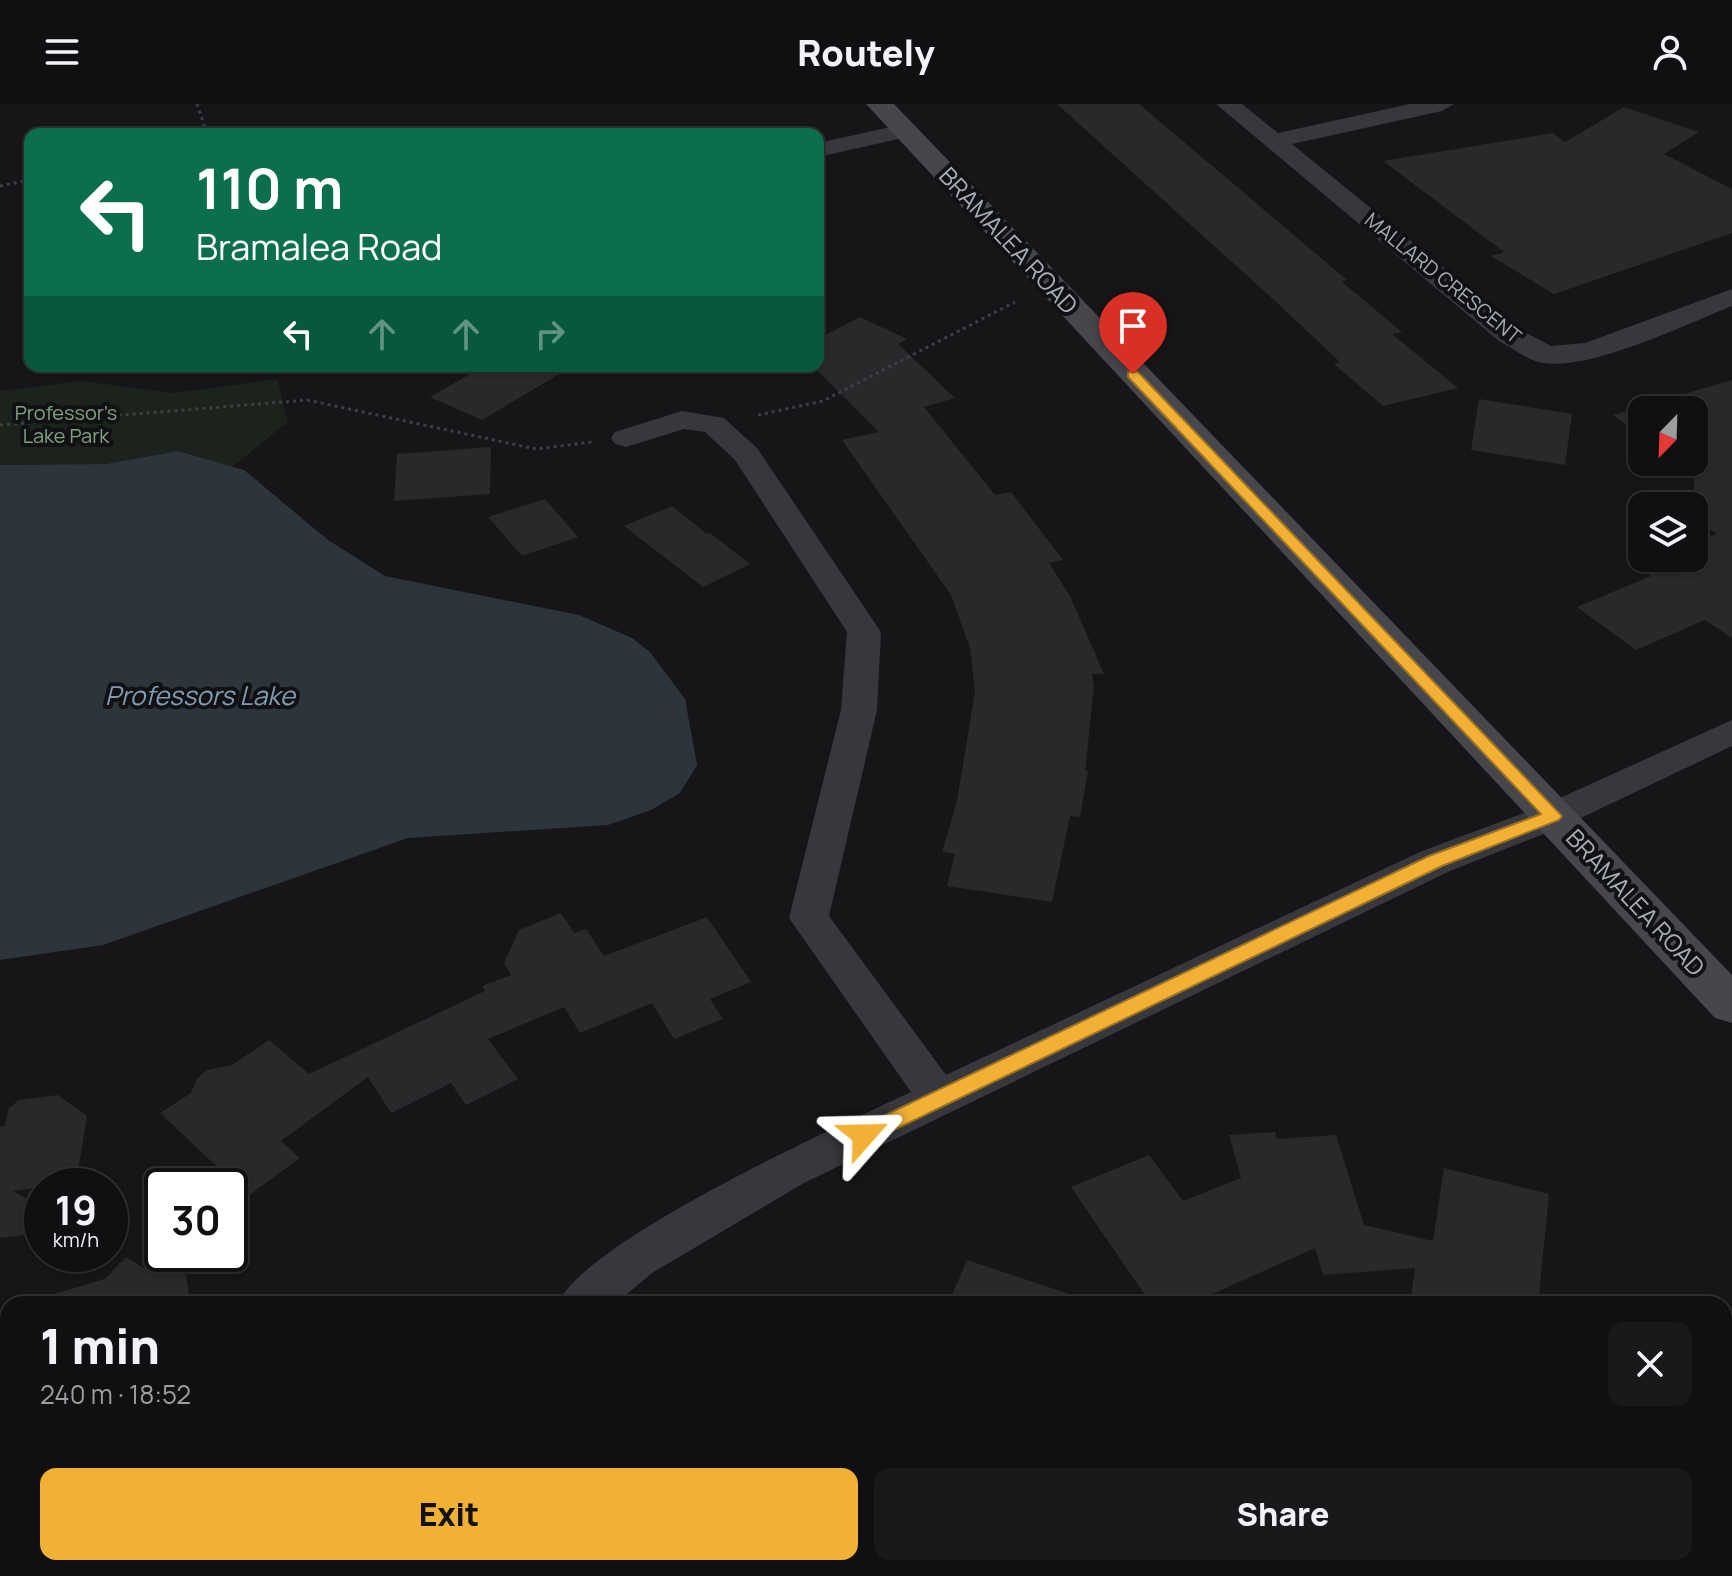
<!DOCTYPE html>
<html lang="en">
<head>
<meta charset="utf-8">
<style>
	body { margin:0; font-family:Manrope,sans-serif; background:#19191b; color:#f1f3f6; height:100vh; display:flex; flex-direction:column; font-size:30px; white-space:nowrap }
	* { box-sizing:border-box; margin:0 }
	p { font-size:26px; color:#9c9d9f }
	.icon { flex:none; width:44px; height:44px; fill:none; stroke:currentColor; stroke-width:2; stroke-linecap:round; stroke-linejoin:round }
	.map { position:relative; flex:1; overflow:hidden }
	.side { position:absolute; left:0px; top:1192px; width:1732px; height:280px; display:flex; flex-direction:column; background:#101012; border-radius:24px 24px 0 0; box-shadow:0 2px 6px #0004,0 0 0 2px #303032 }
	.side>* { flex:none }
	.guide { position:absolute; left:24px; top:24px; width:800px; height:244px; border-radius:16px; box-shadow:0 2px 6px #0004,0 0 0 2px #303032; background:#0b6e4f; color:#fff; overflow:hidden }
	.needle { width:52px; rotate:203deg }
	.controls { position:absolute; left:1628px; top:292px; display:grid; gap:16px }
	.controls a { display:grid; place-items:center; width:80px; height:80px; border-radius:16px; background:#101012; box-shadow:0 2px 6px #0004,0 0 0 2px #303032; font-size:40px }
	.speed { position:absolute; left:24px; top:1064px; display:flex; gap:16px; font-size:40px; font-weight:700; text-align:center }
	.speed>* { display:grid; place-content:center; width:104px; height:104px; border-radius:50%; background:#101012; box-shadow:0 2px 6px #0004,0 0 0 2px #303032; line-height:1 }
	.speed small { font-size:20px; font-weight:400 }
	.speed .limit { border:4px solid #111; border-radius:12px; background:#fff; color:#111 }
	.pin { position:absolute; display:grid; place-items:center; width:68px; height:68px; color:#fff; margin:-82px -34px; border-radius:50% 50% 50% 0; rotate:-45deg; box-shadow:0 0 8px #0007 }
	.pin .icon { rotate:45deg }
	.me { position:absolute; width:88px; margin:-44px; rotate:65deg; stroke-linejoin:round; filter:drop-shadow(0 0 6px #0008) }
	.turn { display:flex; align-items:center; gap:28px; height:168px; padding:0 40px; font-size:36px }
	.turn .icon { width:104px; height:104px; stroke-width:2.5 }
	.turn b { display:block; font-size:56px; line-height:68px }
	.lanes { display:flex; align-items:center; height:76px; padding:0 40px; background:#0003; justify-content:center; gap:40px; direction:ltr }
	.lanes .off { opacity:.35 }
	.round { display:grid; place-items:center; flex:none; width:84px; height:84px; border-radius:16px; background:#19191b }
	.overview { display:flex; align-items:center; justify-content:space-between; height:136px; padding:0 40px }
	h1 { font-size:48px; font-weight:800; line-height:60px }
	.button { display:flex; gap:16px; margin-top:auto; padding:16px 40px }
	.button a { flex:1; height:92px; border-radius:16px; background:#f2b134; color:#111; font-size:32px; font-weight:800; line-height:92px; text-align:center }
	.button a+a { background:#19191b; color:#f1f3f6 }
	header { display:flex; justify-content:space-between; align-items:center; height:104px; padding:0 40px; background:#101012; font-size:36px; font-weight:800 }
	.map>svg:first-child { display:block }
	.green { fill:#1c231d }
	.water { fill:#2c353c }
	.building { fill:#29292c }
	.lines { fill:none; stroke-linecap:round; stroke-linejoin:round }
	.path { stroke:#3d3f44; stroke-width:3; stroke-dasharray:3 4; stroke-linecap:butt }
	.street { fill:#37383d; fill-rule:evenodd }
	.secondary { fill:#45474d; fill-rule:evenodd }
	.route { fill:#f2b134; stroke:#9d7322; stroke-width:2 }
	.labels { text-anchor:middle; stroke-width:8; stroke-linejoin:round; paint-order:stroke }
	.far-street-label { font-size:20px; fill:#a8adb8; stroke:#111113 }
	.far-park-label { font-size:20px; fill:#7fa381; stroke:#111113 }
	.street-label { font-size:24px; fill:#a8adb8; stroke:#111113 }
	.water-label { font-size:26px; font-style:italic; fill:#7f9bb3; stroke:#111113 }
</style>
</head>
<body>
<header><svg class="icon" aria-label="menu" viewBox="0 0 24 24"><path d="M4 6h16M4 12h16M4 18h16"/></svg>Routely<svg class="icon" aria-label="person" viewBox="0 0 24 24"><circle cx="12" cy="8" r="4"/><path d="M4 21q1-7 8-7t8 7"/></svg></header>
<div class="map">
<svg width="1732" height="1472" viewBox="0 0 1732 1472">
	<rect width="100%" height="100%" fill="#161618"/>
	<path class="green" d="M 277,275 L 288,318 L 232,363 L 178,347 L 106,360 L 0,361 L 0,287 L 81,277 L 175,289 Z"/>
	<path class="water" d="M 178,347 L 244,366 L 328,436 L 385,472 L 579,511 L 632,534 L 650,548 L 685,595 L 697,661 L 680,689 L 651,706 L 608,721 L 408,734 L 103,841 L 0,856 L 0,361 L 106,360 Z"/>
	<g class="building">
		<path d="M 1057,0 L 1139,0 L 1347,176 L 1341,177 L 1402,228 L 1392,230 L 1458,284 L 1383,302 L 1334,260 L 1340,258 L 1274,196 Z"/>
		<path d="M 1624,3 L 1699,28 L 1664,50 L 1732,85 L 1732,129 L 1554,190 L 1491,152 L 1504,148 L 1383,57 L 1553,29 L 1565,38 Z"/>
		<path d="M 860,213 L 907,235 L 898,240 L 955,294 L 924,303 L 995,391 L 1011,388 L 1063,456 L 1049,459 L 1070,492 L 1104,570 L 1092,570 L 1094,583 L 1085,667 L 1088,667 L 1080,713 L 1070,712 L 1052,798 L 947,782 L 955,750 L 942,748 L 957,697 L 975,587 L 970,544 L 951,491 L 842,336 L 879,328 L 818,267 L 818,235 Z"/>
		<path d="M 484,262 L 573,262 L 482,316 L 430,293 Z"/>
		<path d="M 1732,276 L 1732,534 L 1705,516 L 1636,546 L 1577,503 L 1651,472 L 1637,462 L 1657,454 L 1694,454 L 1694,439 L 1717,430 L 1694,414 L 1694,369 L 1679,358 L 1694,358 L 1694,306 L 1642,306 L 1642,332 L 1613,311 Z"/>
		<path d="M 1479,295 L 1572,310 L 1565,361 L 1471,346 Z"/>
		<path d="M 491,343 L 490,390 L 394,397 L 397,350 Z"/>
		<path d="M 545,395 L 578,433 L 522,452 L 488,413 Z"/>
		<path d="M 672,402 L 707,430 L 710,429 L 750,460 L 703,483 L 624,422 Z"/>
		<path d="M 561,809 L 574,829 L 586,825 L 604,852 L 707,813 L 751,878 L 710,895 L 723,915 L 674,935 L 652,899 L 580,929 L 564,903 L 488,935 L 518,975 L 466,1001 L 451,979 L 391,1009 L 368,973 L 281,1037 L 300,1054 L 248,1092 L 160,1009 L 191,989 L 197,974 L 207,966 L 232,961 L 269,936 L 309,970 L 485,887 L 482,882 L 511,871 L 504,859 L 519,826 Z"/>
		<path d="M 58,991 L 87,1012 L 76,1079 L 13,1087 L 40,1103 L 35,1130 L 0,1134 L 0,1022 L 5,1022 L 9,1004 L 19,996 Z"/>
		<path d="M 1275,1028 L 1277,1035 L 1336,1031 L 1364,1121 L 1433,1137 L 1444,1064 L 1549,1090 L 1538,1200 L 1441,1200 L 1411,1192 L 1415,1164 L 1323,1171 L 1315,1144 L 1190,1200 L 1151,1200 L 1071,1083 L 1149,1051 L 1183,1097 L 1241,1074 L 1229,1031 Z"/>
		<path d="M 126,1153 L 144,1164 L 169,1156 L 185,1165 L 189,1190 L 205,1200 L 58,1200 L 57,1189 L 105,1175 Z"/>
		<path d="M 967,1156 L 1078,1193 L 1077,1200 L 948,1200 Z"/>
	</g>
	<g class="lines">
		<g class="path">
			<path d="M 197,0 L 207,30"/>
			<path d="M 0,82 L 30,76"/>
			<path d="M 758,311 L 823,297 L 1015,198"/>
			<path d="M 0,321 L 307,296 L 536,345 L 592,338"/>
		</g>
		<g class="street">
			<path d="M 1216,0 L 1242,0 L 1278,29 L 1410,0 L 1454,0 L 1442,7 L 1292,40 L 1519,225 L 1551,242 L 1585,239 L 1732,185 L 1732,202 C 1684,221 1593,266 1543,259 C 1528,257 1513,244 1499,237 Z"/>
			<path d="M 904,20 L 912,22 L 916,27 L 912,32 L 818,53 L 818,39 Z"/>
			<path d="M 682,307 L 724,314 L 757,344 L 881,528 L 877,606 L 829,812 L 946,971 L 1422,747 L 1540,703 L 1732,616 L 1732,642 L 1566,721 L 1450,767 L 804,1079 L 652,1169 L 615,1200 L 557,1200 C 589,1134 837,1023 911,988 L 789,814 L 841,606 L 847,528 L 735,356 L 705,328 L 684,325 L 626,343 L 615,340 L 611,334 L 615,328 Z"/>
			<path d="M 8,1440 L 8,1464 L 44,1464 L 47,1472 L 0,1472 L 0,1443 Z"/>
			<path d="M 273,1464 L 330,1464 L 327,1472 L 270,1472 Z"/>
			<path d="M 1337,1464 L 1389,1464 L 1388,1472 L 1336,1472 Z"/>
		</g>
		<path class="secondary" d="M 866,0 L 894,0 L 1732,871 L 1732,919 L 1715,914 Z"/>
	</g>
	<path class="route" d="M 1128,268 L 1138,268 L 1562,712 L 1559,716 L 1442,762 L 871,1037 L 856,1037 L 853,1031 L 856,1025 L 1429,752 L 1541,710 L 1128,273 Z"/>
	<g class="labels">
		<g class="far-street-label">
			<text transform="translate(1443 174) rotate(39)" y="7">MALLARD CRESCENT</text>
		</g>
		<g class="far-park-label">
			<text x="66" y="316">Professor's<tspan x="66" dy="23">Lake Park</tspan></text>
		</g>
		<g class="street-label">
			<text transform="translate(1008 137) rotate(47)" y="8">BRAMALEA ROAD</text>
			<text transform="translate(1635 799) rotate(47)" y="8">BRAMALEA ROAD</text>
		</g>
		<g class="water-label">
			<text x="200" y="601">Professors Lake</text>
		</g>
	</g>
</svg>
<div class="controls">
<a><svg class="needle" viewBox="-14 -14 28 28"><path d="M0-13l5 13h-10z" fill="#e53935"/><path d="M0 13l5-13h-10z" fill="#9c9d9f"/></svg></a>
<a><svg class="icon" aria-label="layers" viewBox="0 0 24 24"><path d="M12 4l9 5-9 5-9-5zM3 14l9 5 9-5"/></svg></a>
</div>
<div class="speed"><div>19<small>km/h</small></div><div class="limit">30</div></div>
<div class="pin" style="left:1133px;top:270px;background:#d93025"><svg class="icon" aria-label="arrive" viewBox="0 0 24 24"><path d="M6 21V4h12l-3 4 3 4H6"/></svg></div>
<svg class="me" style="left:864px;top:1031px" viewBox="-20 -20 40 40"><path d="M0-17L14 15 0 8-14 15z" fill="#f2b134" stroke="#fff" stroke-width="4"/></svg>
<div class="guide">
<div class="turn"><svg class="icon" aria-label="left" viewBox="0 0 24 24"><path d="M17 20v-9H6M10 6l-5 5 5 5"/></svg><div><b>110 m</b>Bramalea Road</div></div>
<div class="lanes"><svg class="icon" aria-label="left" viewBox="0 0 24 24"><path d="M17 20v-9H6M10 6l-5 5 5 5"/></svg><svg class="icon off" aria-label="ahead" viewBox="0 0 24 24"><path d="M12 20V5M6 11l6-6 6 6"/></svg><svg class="icon off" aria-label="ahead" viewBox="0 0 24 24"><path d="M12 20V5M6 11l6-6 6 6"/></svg><svg class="icon off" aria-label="right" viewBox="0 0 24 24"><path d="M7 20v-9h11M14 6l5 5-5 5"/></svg></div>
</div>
<section class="side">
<div class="overview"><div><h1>1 min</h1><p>240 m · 18:52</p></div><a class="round"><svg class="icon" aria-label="close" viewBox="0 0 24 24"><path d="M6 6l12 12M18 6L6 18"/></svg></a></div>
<div class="button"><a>Exit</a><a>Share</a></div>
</section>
</div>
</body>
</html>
